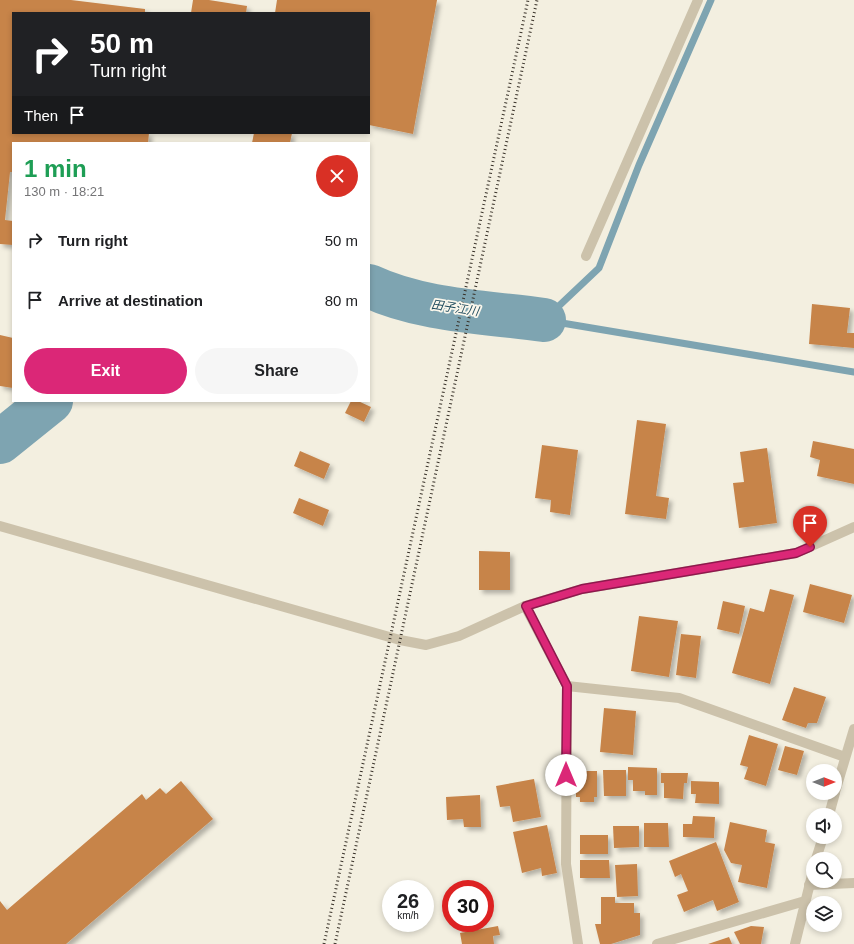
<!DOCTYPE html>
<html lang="en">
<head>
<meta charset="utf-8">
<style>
	body { margin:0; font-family:Arial,"Noto Sans JP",sans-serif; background:#f6f6f6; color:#202124; height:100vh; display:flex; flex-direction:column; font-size:15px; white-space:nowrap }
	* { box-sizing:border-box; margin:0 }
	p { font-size:13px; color:#757577 }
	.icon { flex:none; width:22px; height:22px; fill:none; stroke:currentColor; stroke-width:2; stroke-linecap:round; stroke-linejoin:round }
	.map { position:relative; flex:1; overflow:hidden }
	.drawer { position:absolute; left:12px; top:142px; width:358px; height:260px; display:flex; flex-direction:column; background:#fff; border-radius:0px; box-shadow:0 2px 6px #0003 }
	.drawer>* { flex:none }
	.guide { position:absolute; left:12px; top:12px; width:358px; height:122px; border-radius:0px; box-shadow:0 2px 6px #0003; background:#202124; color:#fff; overflow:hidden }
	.needle { width:26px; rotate:90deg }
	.fabs { position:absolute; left:806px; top:764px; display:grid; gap:8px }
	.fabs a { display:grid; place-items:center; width:36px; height:36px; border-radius:50%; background:#fff; box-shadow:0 2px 6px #0003; font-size:20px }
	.speed { position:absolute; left:382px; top:880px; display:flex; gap:8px; font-size:20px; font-weight:700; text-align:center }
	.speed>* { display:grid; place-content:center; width:52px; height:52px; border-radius:50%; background:#fff; box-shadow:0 2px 6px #0003; line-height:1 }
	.speed small { font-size:10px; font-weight:400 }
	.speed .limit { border:6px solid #d22; background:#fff; color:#111 }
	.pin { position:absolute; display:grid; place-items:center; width:34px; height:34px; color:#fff; margin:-41px -17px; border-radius:50% 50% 50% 0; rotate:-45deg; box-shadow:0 0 4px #0007 }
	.pin .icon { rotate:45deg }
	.me { position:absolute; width:44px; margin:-22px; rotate:0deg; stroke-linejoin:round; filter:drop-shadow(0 0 3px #0008) }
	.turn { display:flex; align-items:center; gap:14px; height:84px; padding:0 12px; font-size:18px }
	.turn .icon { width:52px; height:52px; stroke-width:2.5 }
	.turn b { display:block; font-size:28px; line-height:34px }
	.then { display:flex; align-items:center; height:38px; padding:0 12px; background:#0003; gap:8px; font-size:15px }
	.round { display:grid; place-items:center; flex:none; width:42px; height:42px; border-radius:21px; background:#f6f6f6 }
	.headline { display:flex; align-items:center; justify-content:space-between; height:68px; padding:0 12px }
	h1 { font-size:24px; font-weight:600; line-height:30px; color:#1e9e55 }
	.primary-button { display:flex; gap:8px; margin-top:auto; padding:8px 12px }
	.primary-button a { flex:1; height:46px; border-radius:24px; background:#db2777; color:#fff; font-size:16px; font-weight:600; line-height:46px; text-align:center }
	.primary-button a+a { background:#f6f6f6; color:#202124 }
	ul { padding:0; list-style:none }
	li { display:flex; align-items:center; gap:12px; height:60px; padding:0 12px }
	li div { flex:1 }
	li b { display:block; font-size:15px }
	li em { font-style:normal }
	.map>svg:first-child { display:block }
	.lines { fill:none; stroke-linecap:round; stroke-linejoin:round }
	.stream { stroke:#7ea4b1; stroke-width:7 }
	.river { stroke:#7ea4b1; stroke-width:44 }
	.building { fill:#c7844a; filter:url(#shadow) }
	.minor { stroke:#ccc2ab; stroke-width:10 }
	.rail { stroke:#3a332a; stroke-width:3; stroke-dasharray:1 3; stroke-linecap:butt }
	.route-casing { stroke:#8e194d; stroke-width:10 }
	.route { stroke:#db2777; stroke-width:7 }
	.labels { text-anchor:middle; stroke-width:3.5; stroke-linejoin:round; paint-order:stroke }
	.water-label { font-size:12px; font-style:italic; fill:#1f4b5d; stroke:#fbf7ec }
</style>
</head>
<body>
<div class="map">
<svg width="854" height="944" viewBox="0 0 854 944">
	<defs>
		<filter id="shadow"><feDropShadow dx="3.5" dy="3.5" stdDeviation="2" flood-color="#0004"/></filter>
	</defs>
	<rect width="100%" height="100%" fill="#f3efe0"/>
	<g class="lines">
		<g class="stream">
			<path d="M 544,320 L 599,268 L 639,165 L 711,0"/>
			<path d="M 544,320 L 854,372"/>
		</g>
		<g class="river">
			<path d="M 369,286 C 422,311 487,312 544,320"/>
			<path d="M 0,442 L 51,401"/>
		</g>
	</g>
	<g class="building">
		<path d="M 0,0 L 71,0 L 145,9 L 145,13 L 13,13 L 13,133 L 149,133 L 148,143 L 13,143 L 13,172 L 10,172 L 5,220 L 13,221 L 13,245 L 0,244 Z"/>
		<path d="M 193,0 L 209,0 L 247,6 L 246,13 L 191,13 Z"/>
		<path d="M 277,0 L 437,0 L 413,134 L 369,125 L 369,13 L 275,13 Z"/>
		<path d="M 254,133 L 292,133 L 290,143 L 252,143 Z"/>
		<path d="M 812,304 L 850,308 L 847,333 L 854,333 L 854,348 L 809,344 Z"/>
		<path d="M 0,335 L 13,338 L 13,388 L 0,386 Z"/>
		<path d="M 351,401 L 358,401 L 371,407 L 364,422 L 345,413 Z"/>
		<path d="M 637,420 L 666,424 L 656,496 L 669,498 L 666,519 L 625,514 Z"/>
		<path d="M 813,441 L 854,449 L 854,484 L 817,476 L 820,460 L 810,457 Z"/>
		<path d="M 542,445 L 578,450 L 570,515 L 550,512 L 551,500 L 535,498 Z"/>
		<path d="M 767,448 L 777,523 L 739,528 L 733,483 L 744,482 L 740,452 Z"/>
		<path d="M 300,451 L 330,464 L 324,479 L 294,466 Z"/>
		<path d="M 299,498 L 329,510 L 323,526 L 293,513 Z"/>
		<path d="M 479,551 L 510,552 L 510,590 L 479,590 Z"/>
		<path d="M 810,584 L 852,595 L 844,623 L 803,612 Z"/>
		<path d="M 770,589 L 794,595 L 770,684 L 732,673 L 750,608 L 764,612 Z"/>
		<path d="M 723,601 L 745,606 L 739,634 L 717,629 Z"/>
		<path d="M 639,616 L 678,621 L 669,677 L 631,671 Z"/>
		<path d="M 681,634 L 701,636 L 696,678 L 676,675 Z"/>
		<path d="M 794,687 L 826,697 L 817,723 L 808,723 L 806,728 L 782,720 Z"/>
		<path d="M 604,708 L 636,711 L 633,755 L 600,752 Z"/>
		<path d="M 749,735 L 778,744 L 766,786 L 744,779 L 748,767 L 740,765 Z"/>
		<path d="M 785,746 L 804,751 L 797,775 L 778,770 Z"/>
		<path d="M 628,767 L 657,768 L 657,795 L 645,795 L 645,791 L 633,791 L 633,780 L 628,780 Z"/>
		<path d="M 603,770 L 626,770 L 626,796 L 604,796 Z"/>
		<path d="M 576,771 L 597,771 L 597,797 L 594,797 L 594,802 L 580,802 L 580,797 L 576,797 Z"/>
		<path d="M 661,773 L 688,773 L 687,783 L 684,783 L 683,799 L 664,798 L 664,783 L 661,783 Z"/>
		<path d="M 534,779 L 541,817 L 513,822 L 510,806 L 500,807 L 496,786 Z"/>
		<path d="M 181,781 L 213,819 L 66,944 L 0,944 L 0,901 L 7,910 L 142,794 L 146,800 L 160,788 L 166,794 Z"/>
		<path d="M 691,781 L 719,782 L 719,804 L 695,803 L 696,794 L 691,794 Z"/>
		<path d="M 480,795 L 481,827 L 464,827 L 463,819 L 447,820 L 446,797 Z"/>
		<path d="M 693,816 L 715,817 L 714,838 L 683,837 L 683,824 L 692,824 Z"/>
		<path d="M 730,822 L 767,830 L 765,842 L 775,844 L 767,888 L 738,882 L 742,865 L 731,863 L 724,850 Z"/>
		<path d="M 644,823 L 668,823 L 669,847 L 644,847 Z"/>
		<path d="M 547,825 L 557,873 L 542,876 L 541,868 L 522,873 L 513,832 Z"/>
		<path d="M 613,826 L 639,826 L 639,847 L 614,848 Z"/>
		<rect x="580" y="835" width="28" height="19"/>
		<path d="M 716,842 L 739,902 L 717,911 L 713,900 L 684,912 L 677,895 L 688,891 L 681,874 L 675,877 L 669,861 Z"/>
		<path d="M 580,860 L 609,860 L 610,878 L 580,878 Z"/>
		<path d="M 637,864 L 638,896 L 617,897 L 615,865 Z"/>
		<path d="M 601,897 L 615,897 L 615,903 L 634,903 L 634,913 L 640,913 L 640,935 L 611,944 L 600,944 L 595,924 L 601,924 Z"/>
		<path d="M 498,926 L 500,935 L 493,936 L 494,944 L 462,944 L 460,933 Z"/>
		<path d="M 751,926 L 764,927 L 761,944 L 740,944 L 734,932 Z"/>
		<path d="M 729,937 L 732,944 L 708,944 Z"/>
	</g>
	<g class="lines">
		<g class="minor">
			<path d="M 586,256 L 698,0"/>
			<path d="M 0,526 L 400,640 L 426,645 L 459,636 L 525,606 L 582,589 L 796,553 L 854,527"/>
			<path d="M 525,606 L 567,686 L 566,864 L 578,944"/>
			<path d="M 567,686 L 679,698 L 845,757"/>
			<path d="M 835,792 L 854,729"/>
			<path d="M 829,815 L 835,793"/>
			<path d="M 816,859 L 823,837"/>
			<path d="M 809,885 L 854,883"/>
			<path d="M 657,944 L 805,901"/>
			<path d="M 795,944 L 813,871"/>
		</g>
		<g class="rail">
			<path d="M 324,944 L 528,0"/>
			<path d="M 335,944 L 537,0"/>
		</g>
	</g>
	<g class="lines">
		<g class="route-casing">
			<path id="route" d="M 566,775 L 567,686 L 526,606 L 582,589 L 796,553 L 810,547"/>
		</g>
		<use href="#route" class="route"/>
	</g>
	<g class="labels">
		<g class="water-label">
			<text transform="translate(455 308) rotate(9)" y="4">田子江川</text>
		</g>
	</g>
</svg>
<div class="fabs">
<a><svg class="needle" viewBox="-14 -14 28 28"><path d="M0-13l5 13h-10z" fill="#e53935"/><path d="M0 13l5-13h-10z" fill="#757577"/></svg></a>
<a><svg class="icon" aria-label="sound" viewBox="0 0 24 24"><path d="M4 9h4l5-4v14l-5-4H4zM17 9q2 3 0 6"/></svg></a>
<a><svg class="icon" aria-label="search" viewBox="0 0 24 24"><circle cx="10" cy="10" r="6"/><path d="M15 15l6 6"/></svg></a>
<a><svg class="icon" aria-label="layers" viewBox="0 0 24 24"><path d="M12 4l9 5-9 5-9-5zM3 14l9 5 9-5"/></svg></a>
</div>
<div class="speed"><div>26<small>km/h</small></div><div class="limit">30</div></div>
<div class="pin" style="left:810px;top:547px;background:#d93025"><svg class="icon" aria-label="arrive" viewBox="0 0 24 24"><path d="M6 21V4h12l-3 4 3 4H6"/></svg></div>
<svg class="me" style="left:566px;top:775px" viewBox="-20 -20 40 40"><circle r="19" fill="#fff"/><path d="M0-13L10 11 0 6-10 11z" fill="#db2777"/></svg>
<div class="guide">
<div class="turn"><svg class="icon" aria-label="right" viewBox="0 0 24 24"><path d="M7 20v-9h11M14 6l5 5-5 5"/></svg><div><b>50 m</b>Turn right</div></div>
<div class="then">Then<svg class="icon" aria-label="arrive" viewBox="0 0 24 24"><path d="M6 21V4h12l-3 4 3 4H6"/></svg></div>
</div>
<section class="drawer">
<div class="headline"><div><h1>1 min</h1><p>130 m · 18:21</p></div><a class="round" style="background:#d93025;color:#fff"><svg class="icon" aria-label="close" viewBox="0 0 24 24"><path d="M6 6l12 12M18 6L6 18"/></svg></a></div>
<ul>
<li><svg class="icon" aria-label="right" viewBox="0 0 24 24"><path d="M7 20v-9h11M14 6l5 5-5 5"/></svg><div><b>Turn right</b></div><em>50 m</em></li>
<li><svg class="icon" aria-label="arrive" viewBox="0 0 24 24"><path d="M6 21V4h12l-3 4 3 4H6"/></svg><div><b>Arrive at destination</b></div><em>80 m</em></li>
</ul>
<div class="primary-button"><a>Exit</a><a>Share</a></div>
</section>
</div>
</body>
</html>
